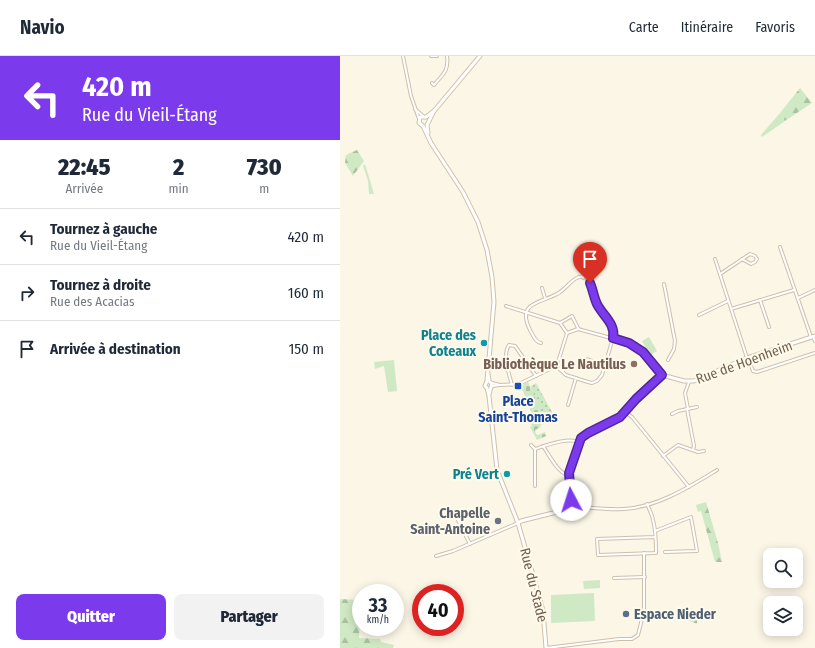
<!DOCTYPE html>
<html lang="fr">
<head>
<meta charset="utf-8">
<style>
	body { margin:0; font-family:"Fira Sans Condensed",sans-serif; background:#f2f2f3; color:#1f2937; height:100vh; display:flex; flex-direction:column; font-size:15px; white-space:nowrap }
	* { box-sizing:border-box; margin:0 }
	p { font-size:13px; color:#747a83 }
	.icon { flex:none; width:22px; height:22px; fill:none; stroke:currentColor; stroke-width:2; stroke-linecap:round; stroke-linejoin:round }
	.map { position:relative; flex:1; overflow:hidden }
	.details { display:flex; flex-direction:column; background:#fff; width:340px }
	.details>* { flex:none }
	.banner { background:#7c3aed; color:#fff; overflow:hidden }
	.controls { position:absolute; left:423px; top:492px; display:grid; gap:8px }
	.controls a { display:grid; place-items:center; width:40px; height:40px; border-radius:8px; background:#fff; box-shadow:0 2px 10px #0003; font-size:20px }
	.speed { position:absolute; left:12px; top:528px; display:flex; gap:8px; font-size:20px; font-weight:700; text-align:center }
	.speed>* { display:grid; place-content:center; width:52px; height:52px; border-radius:50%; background:#fff; box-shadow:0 2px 10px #0003; line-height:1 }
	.speed small { font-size:10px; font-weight:400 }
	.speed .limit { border:6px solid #d22; background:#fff; color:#111 }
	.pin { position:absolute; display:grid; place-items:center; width:34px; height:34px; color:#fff; margin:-41px -17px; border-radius:50% 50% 50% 0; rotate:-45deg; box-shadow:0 0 4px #0007 }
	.pin .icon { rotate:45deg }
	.me { position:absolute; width:44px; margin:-22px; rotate:355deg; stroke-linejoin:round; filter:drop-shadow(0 0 3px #0008) }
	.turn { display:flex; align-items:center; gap:14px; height:84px; padding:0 16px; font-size:18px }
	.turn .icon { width:52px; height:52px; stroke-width:2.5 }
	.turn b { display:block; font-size:28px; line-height:34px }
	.eta { display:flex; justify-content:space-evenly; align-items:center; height:68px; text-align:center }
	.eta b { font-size:24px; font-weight:800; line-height:28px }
	.primary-button { display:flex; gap:8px; margin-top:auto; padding:8px 16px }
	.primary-button a { flex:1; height:46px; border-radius:8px; background:#7c3aed; color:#fff; font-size:16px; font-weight:800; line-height:46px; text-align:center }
	.primary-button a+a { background:#f2f2f3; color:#1f2937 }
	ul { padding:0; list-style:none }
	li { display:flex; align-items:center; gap:12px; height:56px; padding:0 16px; border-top:1px solid #e0e1e3 }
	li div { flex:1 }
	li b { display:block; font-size:15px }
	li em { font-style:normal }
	header { display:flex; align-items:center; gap:24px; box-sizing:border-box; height:56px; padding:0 20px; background:#fff; border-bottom:1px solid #e0e1e3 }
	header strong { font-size:19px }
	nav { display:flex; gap:22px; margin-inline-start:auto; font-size:14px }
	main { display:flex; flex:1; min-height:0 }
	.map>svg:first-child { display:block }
	.green { fill:#cfe9c5 }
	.forest { fill:url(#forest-firs) }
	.cemetery { fill:url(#cemetery-stones) }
	.park { fill:url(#park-dots) }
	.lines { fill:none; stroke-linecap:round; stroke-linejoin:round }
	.street-casing { stroke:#cdbfad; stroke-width:4 }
	.secondary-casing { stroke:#d0c0aa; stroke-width:5 }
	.street { stroke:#fff; stroke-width:2 }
	.secondary { stroke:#fff; stroke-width:3 }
	.route-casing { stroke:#51269a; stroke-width:10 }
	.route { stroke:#7c3aed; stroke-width:7 }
	.culture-dot { fill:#0f9aa8; stroke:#fefaec; stroke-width:1.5 }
	.education-dot { fill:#8d6e63; stroke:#fefaec; stroke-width:1.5 }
	.transit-dot { fill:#1a4fb4; stroke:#fefaec; stroke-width:1.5 }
	.worship-dot { fill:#6b7280; stroke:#fefaec; stroke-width:1.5 }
	.service-dot { fill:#5c6f8a; stroke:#fefaec; stroke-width:1.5 }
	.labels { text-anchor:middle; stroke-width:4; stroke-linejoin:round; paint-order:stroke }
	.culture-label { font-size:14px; font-weight:bold; fill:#0d838f; stroke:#fefaec; text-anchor:end }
	.street-label { font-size:14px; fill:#745f4c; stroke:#fefaec }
	.education-label { font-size:14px; font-weight:bold; fill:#785e54; stroke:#fefaec; text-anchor:end }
	.transit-label { font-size:14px; font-weight:bold; fill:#164399; stroke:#fefaec }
	.worship-label { font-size:14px; font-weight:bold; fill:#5b616d; stroke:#fefaec; text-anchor:end }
	.service-label { font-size:14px; font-weight:bold; fill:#4e5e75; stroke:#fefaec; text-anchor:start }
</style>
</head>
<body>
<header>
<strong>Navio</strong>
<nav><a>Carte</a><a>Itinéraire</a><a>Favoris</a></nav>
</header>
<main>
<section class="details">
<div class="banner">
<div class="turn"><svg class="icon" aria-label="left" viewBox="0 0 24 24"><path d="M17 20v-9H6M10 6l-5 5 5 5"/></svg><div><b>420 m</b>Rue du Vieil-Étang</div></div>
</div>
<div class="eta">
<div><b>22:45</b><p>Arrivée</p></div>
<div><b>2</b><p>min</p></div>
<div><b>730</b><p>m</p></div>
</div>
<ul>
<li><svg class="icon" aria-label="left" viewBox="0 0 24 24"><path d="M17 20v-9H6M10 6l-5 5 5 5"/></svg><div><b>Tournez à gauche</b><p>Rue du Vieil-Étang</p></div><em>420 m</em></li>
<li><svg class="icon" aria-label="right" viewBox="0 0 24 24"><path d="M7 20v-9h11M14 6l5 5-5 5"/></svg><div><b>Tournez à droite</b><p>Rue des Acacias</p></div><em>160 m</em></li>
<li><svg class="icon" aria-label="arrive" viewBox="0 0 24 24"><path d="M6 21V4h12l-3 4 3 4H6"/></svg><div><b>Arrivée à destination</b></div><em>150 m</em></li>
</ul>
<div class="primary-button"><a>Quitter</a><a>Partager</a></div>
</section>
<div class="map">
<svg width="475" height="592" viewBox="0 0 475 592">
	<defs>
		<pattern id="forest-firs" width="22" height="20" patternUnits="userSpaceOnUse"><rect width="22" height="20" fill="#cfe9c5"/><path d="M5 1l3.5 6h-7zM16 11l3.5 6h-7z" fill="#adc0a2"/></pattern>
		<pattern id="cemetery-stones" width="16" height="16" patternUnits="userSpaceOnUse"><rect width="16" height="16" fill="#cfe9c5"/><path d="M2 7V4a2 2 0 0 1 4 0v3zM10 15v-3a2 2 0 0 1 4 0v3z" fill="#adc0a2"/></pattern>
		<pattern id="park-dots" width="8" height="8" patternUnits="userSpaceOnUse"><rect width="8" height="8" fill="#cfe9c5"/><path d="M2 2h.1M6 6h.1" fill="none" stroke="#adc0a2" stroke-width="1.8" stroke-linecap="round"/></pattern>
	</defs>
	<rect width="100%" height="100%" fill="#fbf6e6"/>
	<g class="green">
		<path d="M 440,57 L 445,65 L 422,81 L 421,79 Z"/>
		<path d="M 25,108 L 34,138 L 29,138 L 28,125 L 23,110 Z"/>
		<path d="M 309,281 L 317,295 L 310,299 L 302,285 Z"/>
		<path d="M 54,304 L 57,335 L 48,336 L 44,310 L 35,313 L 34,306 Z"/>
		<path d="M 260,524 L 260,532 L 244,533 L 243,525 Z"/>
		<path d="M 254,537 L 255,565 L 211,567 L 211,539 Z"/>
	</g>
	<g class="forest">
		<path d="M 460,32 L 472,47 L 445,65 L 440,57 Z"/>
		<path d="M 17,94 L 24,105 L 13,120 L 5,107 L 6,99 Z"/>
		<path d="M 366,446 L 378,487 L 382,506 L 375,506 L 361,455 L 358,456 L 356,449 Z"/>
		<path d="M 0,543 L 21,544 L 19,582 L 40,583 L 41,586 L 54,589 L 53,592 L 0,592 Z"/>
		<path d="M 349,554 L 351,554 L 357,565 L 357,568 L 347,564 Z"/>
	</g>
	<path class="cemetery" d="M 188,326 L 207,367 L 200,369 L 201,371 L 195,374 L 196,378 L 198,379 L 205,376 L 206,380 L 197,384 L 190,371 L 192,370 L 187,358 L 191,356 L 181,330 Z"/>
	<path class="park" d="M 196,327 L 216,363 L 207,367 L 190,331 Z"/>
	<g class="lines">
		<g class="street-casing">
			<g id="street">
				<path d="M 63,0 L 71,40 L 79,63"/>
				<path d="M 91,0 L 97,0"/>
				<path d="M 92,27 L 94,29 C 103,18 109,15 107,0"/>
				<path d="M 75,53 L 83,60"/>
				<path d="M 440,191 L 471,281"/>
				<path d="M 375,203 L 407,302"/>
				<path d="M 380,218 L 410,198 L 415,200 L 417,203 L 415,206 L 411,208 L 402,203"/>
				<path d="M 243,222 L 249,201"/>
				<path d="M 324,228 L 335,285 L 334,293 L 328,304"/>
				<path d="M 202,232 L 205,242"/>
				<path d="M 458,242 L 475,234"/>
				<path d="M 420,244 L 429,271"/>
				<path d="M 166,250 L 220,267"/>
				<path d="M 391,253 L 454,234"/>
				<path d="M 359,259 L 388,245"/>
				<path d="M 220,267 L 232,260 L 238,272"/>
				<path d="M 220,267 L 227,277 L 238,273"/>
				<path d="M 238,273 L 289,287 L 303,296 L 322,319"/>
				<path d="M 473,281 L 475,285"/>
				<path d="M 201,287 C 195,286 193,279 190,274 C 176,246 201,247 217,238 C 227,233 234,218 245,221 L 250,227 L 258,249 L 271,268 L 274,275 L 273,282 L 262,319 L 257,325 L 252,327 L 248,326 L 226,319 L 216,310"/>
				<path d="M 408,302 L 413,315 L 417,316 L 475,297"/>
				<path d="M 246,303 L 265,309"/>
				<path d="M 160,329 L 179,328 L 214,311 L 218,306 L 227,277"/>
				<path d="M 172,329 C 169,317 162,300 169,289 L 175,290 L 196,320"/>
				<path d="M 152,330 L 160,329 L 152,327"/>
				<path d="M 228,349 L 236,322"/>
				<path d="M 347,353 L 354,390 L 353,394"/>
				<path d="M 348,353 L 345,337 L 349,326"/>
				<path d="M 285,356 L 292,361 L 349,431"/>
				<path d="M 332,358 L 338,355 L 357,351"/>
				<path d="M 191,389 L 195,393 C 207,389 228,381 239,386"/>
				<path d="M 203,390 C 210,400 217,416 229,420"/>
				<path d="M 195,393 L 195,430"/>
				<path d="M 323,400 L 338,389 L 358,396 L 364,395"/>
				<path d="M 307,448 C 309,453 312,458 313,464 C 316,474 316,486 316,497 L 258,499 L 257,483 L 315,481"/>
				<path d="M 229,450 C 247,451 266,454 284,453 C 318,451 349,431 377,414"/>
				<path d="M 117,462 L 130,488"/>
				<path d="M 315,475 L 351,461 L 357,495 L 325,496"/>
				<path d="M 96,500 L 113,495 L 178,467"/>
				<path d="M 274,522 L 305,521"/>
				<path d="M 206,592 L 279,583 L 292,583 L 298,579 L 304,555 L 304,497"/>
			</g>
		</g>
		<g class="secondary-casing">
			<g id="secondary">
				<path d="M 94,55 L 86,61 L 80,61 L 79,67 L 83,70 L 91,87 L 123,136 L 138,166 L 147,194 L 152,221 L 154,246 L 147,325 L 145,330 L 147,332 L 149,340 L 157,414 L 178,467 L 199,540 L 203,555 L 206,592"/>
				<path d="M 88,77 L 87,69 L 94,55 L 140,0"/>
				<path d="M 148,318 L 149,325 L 152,328 L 149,338"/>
				<path d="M 178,467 L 181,465 L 221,455 L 229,450 L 231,445 L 229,415 L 241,382 L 248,377 L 280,361 L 296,343 L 322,319 L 344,325 L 354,325 L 407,302 L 475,280"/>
			</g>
		</g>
		<use href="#street" class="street"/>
		<use href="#secondary" class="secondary"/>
	</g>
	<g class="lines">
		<g class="route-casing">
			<path id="route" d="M 231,444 L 229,417 L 241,382 L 248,377 L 280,361 L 296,343 L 322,319 L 303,296 L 289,287 L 273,282 C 276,268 263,260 257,248 C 254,242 253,234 250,227"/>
		</g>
		<use href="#route" class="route"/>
	</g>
	<g class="culture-dot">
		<circle cx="144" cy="287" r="4"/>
		<circle cx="167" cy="418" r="4"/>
	</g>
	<circle class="education-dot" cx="294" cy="308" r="4"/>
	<rect class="transit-dot" x="174" y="326" width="8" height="8" rx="2"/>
	<circle class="worship-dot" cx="158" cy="465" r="4"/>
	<circle class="service-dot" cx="286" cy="558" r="4"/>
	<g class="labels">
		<g class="culture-label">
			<text x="136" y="284">Place des<tspan x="136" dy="16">Coteaux</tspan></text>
			<text x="159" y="423">Pré Vert</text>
		</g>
		<g class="street-label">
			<text transform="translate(404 306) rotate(-20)" y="5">Rue de Hoenheim</text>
			<text transform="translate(194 529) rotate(76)" y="5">Rue du Stade</text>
		</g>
		<g class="education-label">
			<text x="286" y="313">Bibliothèque Le Nautilus</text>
		</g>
		<g class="transit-label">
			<text x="178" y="350">Place<tspan x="178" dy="16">Saint-Thomas</tspan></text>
		</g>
		<g class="worship-label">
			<text x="150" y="462">Chapelle<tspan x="150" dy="16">Saint-Antoine</tspan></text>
		</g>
		<g class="service-label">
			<text x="294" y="563">Espace Nieder</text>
		</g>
	</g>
</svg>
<div class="controls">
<a><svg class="icon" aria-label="search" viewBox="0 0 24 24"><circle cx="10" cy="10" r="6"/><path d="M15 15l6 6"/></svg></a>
<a><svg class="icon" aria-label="layers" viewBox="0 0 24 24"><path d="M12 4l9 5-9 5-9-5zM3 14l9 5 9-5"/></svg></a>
</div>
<div class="speed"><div>33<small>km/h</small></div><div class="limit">40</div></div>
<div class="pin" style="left:250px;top:227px;background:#d93025"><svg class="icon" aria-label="arrive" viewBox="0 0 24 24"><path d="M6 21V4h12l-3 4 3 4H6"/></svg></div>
<svg class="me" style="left:231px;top:444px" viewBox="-20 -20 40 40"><circle r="19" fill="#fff"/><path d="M0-13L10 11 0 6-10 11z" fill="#7c3aed"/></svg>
</div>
</main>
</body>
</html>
